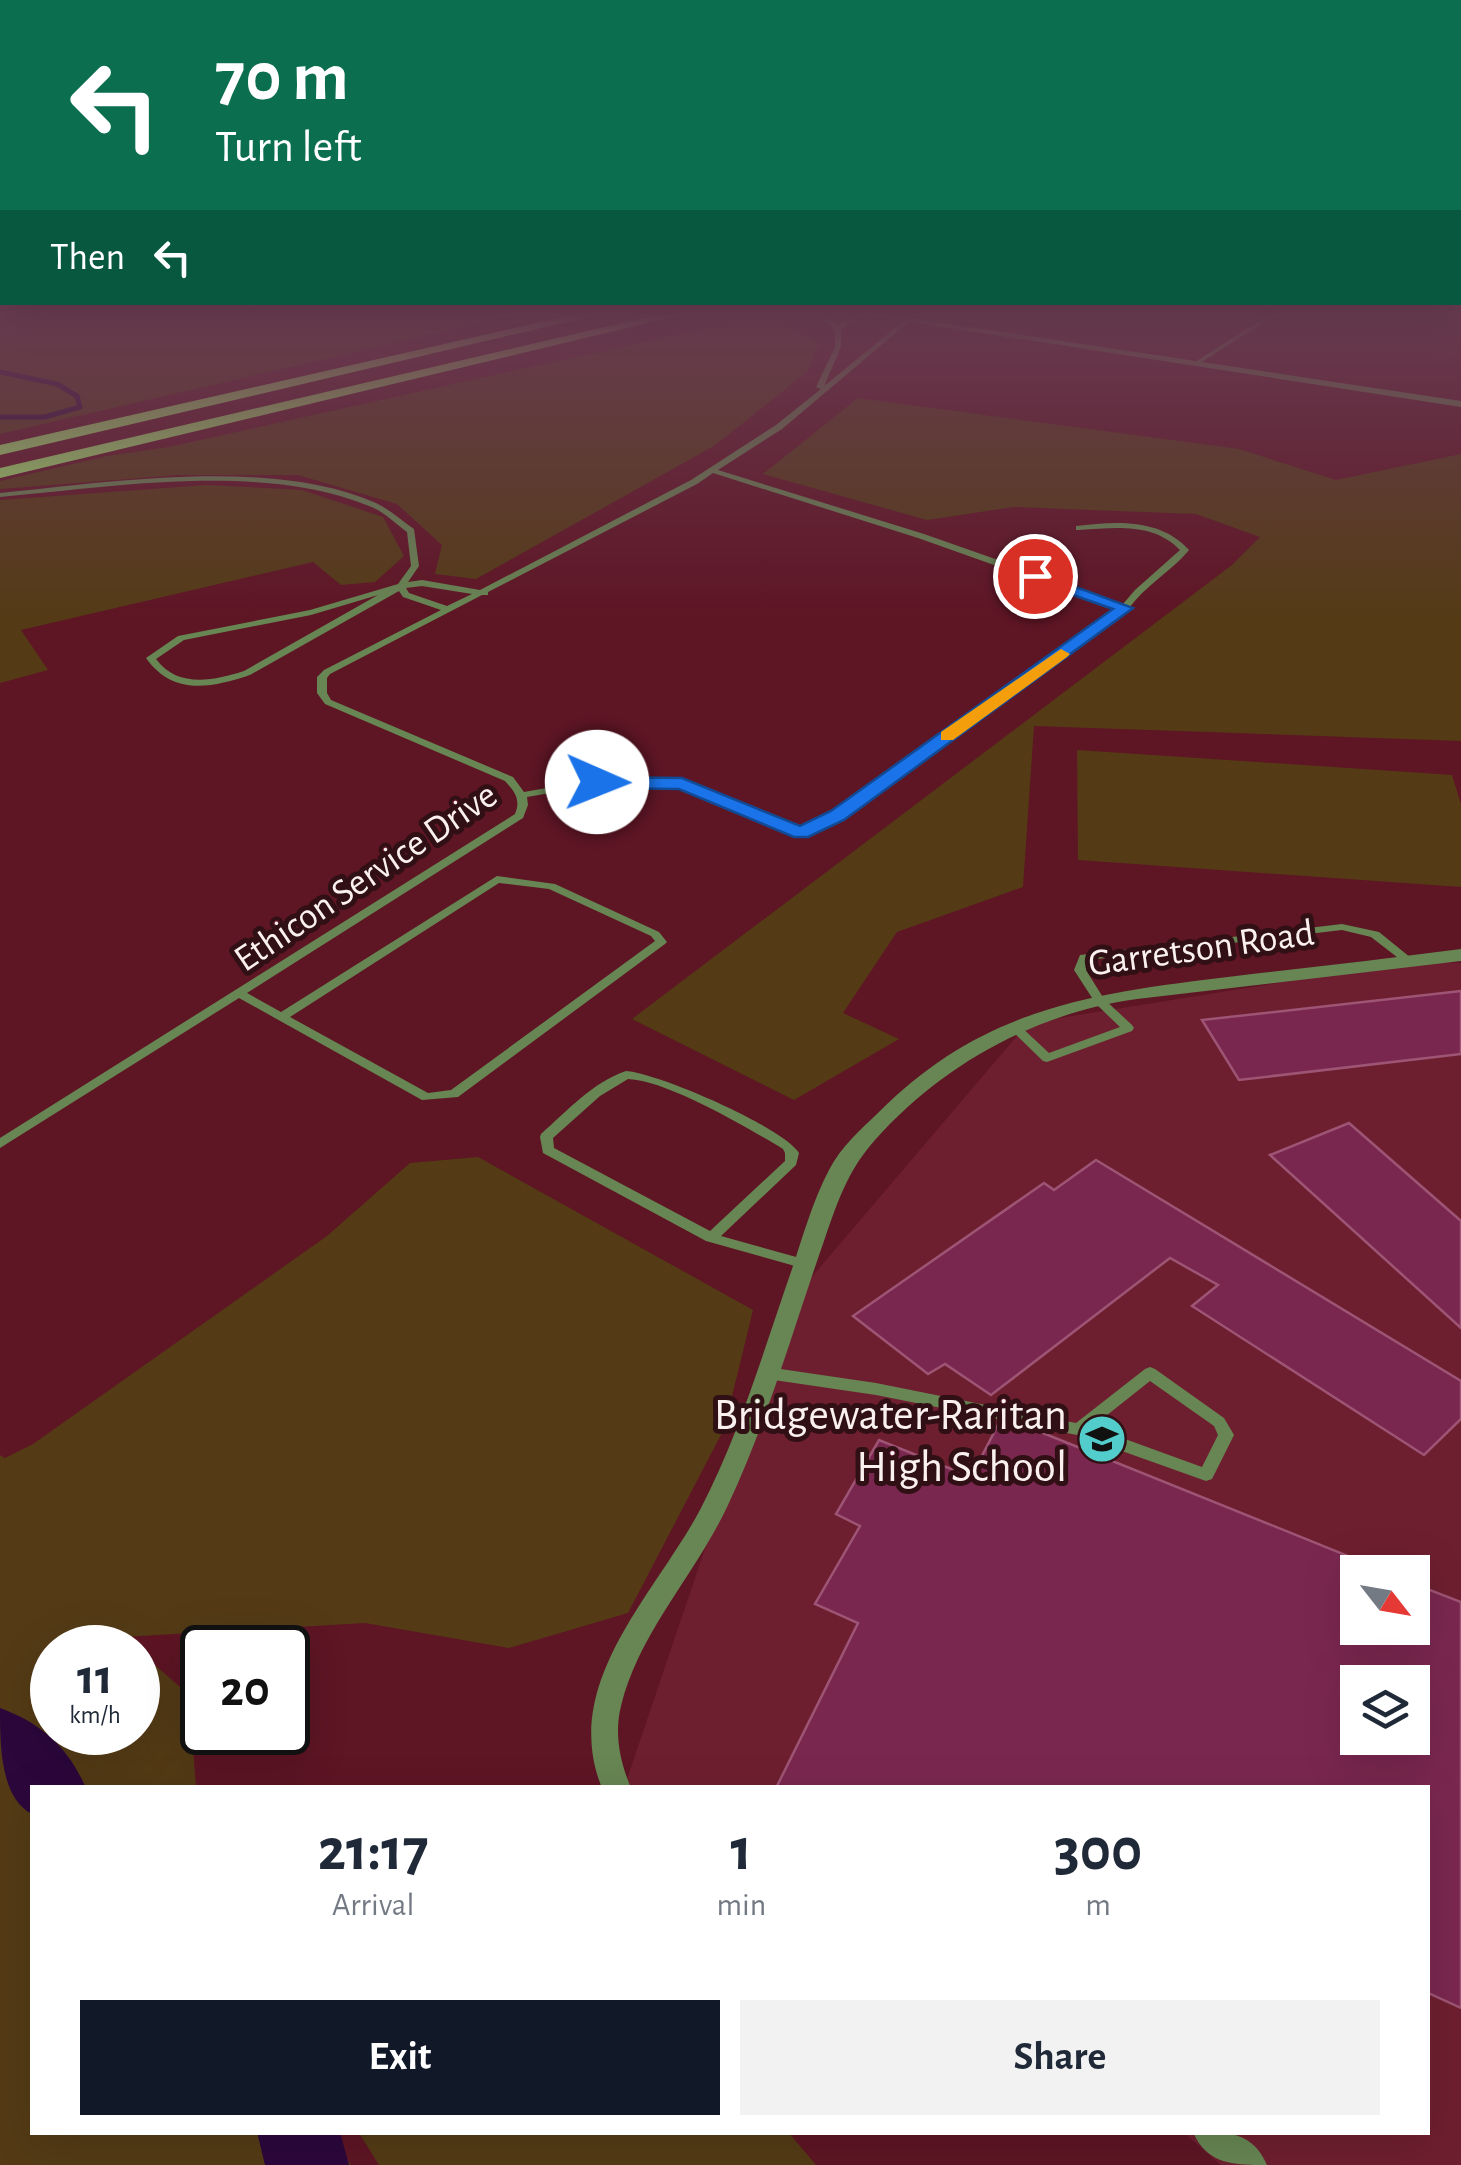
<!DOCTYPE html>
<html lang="en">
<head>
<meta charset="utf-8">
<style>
	body { margin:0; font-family:"Alegreya Sans",sans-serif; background:#f2f2f3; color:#1f2937; height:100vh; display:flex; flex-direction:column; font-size:38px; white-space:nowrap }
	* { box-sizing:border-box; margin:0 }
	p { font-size:32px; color:#747a83 }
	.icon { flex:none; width:55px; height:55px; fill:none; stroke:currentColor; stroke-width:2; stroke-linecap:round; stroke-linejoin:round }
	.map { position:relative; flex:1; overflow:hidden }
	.side { position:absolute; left:30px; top:1785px; width:1400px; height:350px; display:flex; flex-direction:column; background:#fff; border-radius:0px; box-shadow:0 10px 40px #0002 }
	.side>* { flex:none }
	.hud { position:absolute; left:0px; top:0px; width:1462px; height:305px; box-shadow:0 10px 40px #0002; background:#0b6e4f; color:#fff; overflow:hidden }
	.needle { width:65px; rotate:121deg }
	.buttons { position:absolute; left:1340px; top:1555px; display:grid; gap:20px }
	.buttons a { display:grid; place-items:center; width:90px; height:90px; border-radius:0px; background:#fff; box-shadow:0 10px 40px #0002; font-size:50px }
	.speed { position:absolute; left:30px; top:1625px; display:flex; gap:20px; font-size:50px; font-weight:700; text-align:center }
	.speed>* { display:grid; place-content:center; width:130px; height:130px; border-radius:50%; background:#fff; box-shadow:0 10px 40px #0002; line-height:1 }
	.speed small { font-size:25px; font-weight:400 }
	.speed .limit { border:5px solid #111; border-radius:15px; background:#fff; color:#111 }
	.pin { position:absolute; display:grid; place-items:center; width:85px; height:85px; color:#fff; margin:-42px; border:5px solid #fff; border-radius:50%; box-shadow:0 2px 10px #0007 }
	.me { position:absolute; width:110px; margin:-55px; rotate:91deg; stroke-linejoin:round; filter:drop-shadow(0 0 8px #0008) }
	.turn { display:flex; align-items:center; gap:35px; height:210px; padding:0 50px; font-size:45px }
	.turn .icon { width:130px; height:130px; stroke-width:2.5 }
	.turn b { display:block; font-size:70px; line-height:85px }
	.then { display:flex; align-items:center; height:95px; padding:0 50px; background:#0003; gap:20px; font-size:38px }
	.eta { display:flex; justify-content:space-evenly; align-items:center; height:170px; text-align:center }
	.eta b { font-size:60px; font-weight:700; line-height:70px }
	.button { display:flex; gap:20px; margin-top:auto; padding:20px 50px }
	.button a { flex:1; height:115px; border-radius:0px; background:#111827; color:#fff; font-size:40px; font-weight:700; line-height:115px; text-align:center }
	.button a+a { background:#f2f2f3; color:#1f2937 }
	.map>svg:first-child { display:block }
	.built { fill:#6e1f2f; fill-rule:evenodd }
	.green { fill:#543b16 }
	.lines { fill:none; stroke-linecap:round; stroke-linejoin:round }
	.stream { stroke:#2c073c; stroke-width:5 }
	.river { fill:#2c073c; fill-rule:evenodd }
	.building { fill:#7a274f; stroke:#9e5474; stroke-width:2.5; fill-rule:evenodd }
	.service { fill:#678653; fill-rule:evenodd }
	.minor { fill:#678653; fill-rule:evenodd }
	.tertiary { fill:#678653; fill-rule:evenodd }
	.trunk { fill:#a0e76e; fill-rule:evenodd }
	.route { fill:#1a73e8; stroke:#114b97; stroke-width:2.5 }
	.slow { fill:#f59e0b }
	.labels { text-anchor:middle; stroke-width:10; stroke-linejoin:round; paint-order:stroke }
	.street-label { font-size:38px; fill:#faf0f0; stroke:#301014 }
	.near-poi-label { font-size:45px; fill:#faf0f0; stroke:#301014; text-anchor:end }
</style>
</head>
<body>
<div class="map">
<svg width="1461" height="2165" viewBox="0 0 1461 2165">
	<rect width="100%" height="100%" fill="#5e1524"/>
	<path class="built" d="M 1410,962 L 1461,963 L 1461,2165 L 1221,2165 L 1184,2133 L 1428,2132 L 1428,1788 L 624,1788 L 787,1306 L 1028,1023 ZM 1358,1572 L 1412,1572 L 1412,1628 L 1358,1628 ZM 1358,1682 L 1412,1682 L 1412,1738 L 1358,1738 Z"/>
	<g class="green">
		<path d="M 0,314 L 520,314 L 0,434 Z"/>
		<path d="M 743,320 L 784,322 L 819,343 L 807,372 L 714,446 L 476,579 L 435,574 L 442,545 L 397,504 L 298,475 L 178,475 L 0,489 L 0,481 L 107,456 L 169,447 Z"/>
		<path d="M 858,398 L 1239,449 L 1336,480 L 1461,454 L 1461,741 L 1034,726 L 1023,887 L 897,932 L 843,1013 L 899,1039 L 794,1100 L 632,1019 L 1232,565 L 1260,537 L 1196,514 L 1014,507 L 927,520 L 763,474 Z"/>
		<path d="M 207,485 L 302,490 L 383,517 L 404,556 L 375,582 L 341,585 L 313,562 L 21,630 L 48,670 L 0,683 L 0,500 Z"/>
		<path d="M 1077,750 L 1452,775 L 1461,804 L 1461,887 L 1078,860 Z"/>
		<path d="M 478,1157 L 753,1310 L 724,1429 L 628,1613 L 509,1648 L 365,1623 L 123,1637 L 134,1647 L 52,1648 L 52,1732 L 138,1732 L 138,1650 L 189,1695 L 196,1787 L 32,1788 L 32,2132 L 328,2133 L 351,2165 L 0,2165 L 0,1455 L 5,1458 L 33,1444 L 327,1236 L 410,1163 Z"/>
		<path d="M 359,2133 L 789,2133 L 816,2165 L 379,2165 Z"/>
	</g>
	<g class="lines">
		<path class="stream" d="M 0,372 L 57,384 L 77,396 L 80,407 L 45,417 L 0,417"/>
		<g class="river">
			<path d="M 0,1708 C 41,1723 68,1747 86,1788 L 32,1788 L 32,1814 C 0,1798 0,1744 0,1708 Z"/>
			<path d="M 257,2132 L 340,2132 L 349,2165 L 265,2165 Z"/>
		</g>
	</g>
	<g class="building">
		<path d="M 1461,991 L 1461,1054 L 1239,1080 L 1202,1020 Z"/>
		<path d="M 1349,1123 L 1461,1221 L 1461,1328 L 1270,1155 Z"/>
		<path d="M 1096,1160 L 1461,1381 L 1461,1419 L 1424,1455 L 1192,1306 L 1218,1285 L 1170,1258 L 991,1395 L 945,1364 L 928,1374 L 853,1316 L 1044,1183 L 1054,1190 Z"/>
		<path d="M 999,1423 L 1038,1431 L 1358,1560 L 1358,1628 L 1412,1628 L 1412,1583 L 1461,1602 L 1461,2008 L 1428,1993 L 1428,1788 L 776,1788 L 858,1623 L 815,1604 L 860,1526 L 836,1514 L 879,1440 L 971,1477 ZM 1358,1682 L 1412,1682 L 1412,1738 L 1358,1738 Z"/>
	</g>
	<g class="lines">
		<g class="service">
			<path d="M 817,314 L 824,314 L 838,326 L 853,314 L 860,314 L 841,330 L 841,347 L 824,386 L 905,320 L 910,321 L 782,429 L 718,470 L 924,534 L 1123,604 L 1135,590 L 1180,550 C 1153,522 1114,528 1079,530 L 1076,530 L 1076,526 C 1115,521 1161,518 1189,550 C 1171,572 1144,586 1128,610 L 841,818 L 805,835 L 797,835 L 680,787 L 597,785 L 527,797 L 528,805 L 523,818 L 247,993 L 281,1012 L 497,876 L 555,884 L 659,932 L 667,942 L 665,944 L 458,1097 L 422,1100 L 239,998 L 0,1148 L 0,1138 L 515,814 C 521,800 515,792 505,781 L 325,704 L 317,693 L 317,677 L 324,670 L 441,610 L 403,597 L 399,591 L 250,675 C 211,688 173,696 146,658 L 178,636 L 310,610 L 398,584 L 411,566 L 407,532 C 395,523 383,511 369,506 C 261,462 114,487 0,497 L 0,493 C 112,482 271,457 376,503 C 389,509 402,521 414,529 L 419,566 L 408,582 L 422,580 L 480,590 L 691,480 L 776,425 L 821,389 L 816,387 L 835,347 L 835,330 ZM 713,473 L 918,538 L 1118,609 L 833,814 L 801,829 L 682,781 L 597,779 L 524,792 L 513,777 L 331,700 L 327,693 L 327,678 L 330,674 L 482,595 L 488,595 L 488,592 L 697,484 ZM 422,586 L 472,594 L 447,606 L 409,593 L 406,588 ZM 378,595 L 244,671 C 213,681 177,688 156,659 L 184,640 L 311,615 ZM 499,883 L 549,889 L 651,936 L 655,941 L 451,1090 L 428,1093 L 290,1017 Z"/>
			<path d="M 1270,314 L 1277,314 L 1197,365 L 1192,364 Z"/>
			<path d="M 1342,924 L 1379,932 L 1416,962 L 1410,965 L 1406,964 L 1371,937 L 1342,930 L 1089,960 L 1086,970 L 1104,999 L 1132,1025 L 1134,1028 L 1132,1031 L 1047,1062 L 1043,1061 L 1009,1028 L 1011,1025 L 1019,1025 L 1049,1053 L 1120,1027 L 1096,1004 L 1074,970 L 1080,955 Z"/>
			<path d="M 626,1071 C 658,1073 783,1127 799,1153 L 796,1165 L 721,1236 L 807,1260 L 809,1263 L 807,1266 L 802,1268 L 706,1241 L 543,1153 L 540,1137 L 541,1134 C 567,1111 593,1082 626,1071 ZM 628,1079 C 669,1081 746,1127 783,1149 L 785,1153 L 785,1161 L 710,1231 L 554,1148 L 553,1138 L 600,1096 Z"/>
			<path d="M 767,1367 L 876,1383 L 1076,1423 L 1145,1369 L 1150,1367 L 1155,1369 L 1224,1418 L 1234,1435 L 1212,1479 L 1206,1481 L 1077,1435 L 876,1395 L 767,1379 L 762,1377 L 760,1373 L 762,1369 ZM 1150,1381 L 1214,1426 L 1218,1435 L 1202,1467 L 1092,1427 Z"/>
		</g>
		<g class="minor">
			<path d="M 1461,949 L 1461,961 L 1137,999 C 1036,1013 943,1064 875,1140 C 848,1170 837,1203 824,1241 C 793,1329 768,1420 728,1505 C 696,1574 639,1632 621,1706 C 614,1734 620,1762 631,1788 L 602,1788 C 559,1683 656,1594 701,1508 C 740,1433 764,1349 792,1269 C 803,1236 813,1200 829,1170 C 840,1148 861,1129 878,1113 C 984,1006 1095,993 1236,976 C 1311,967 1386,959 1461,949 Z"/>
			<path d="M 1193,2132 C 1225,2132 1252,2130 1267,2165 C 1235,2165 1207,2165 1193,2132 Z"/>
		</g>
		<path class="tertiary" d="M 858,314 L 883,314 L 1461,401 L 1461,407 Z"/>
		<g class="trunk">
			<path d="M 576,314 L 601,314 L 0,455 L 0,445 Z"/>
			<path d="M 660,314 L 685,314 L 0,478 L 0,468 Z"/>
		</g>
	</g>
	<linearGradient id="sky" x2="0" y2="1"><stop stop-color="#340c14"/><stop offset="0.51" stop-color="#683b50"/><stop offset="1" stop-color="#683b50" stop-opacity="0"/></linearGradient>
	<rect width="1461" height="617" fill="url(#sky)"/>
	<path class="route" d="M 1035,572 L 1133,608 L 844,820 L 808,837 L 794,837 L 679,789 L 597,788 L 588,782 L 597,777 L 682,778 L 800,826 L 831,811 L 1113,609 L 1030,580 L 1027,576 Z"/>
	<path class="slow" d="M 1061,649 L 1070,654 L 1067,657 L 953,740 L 941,740 L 941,732 Z"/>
	<defs>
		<g id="school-disc" transform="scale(2.5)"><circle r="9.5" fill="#53cdcb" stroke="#301014"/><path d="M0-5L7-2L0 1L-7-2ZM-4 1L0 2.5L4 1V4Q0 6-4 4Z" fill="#111"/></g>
	</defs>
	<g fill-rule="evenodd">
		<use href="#school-disc" x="1102" y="1439"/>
	</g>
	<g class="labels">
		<g class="street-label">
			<text transform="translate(365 876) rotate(-34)" y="13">Ethicon Service Drive</text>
			<text transform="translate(1201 947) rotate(-8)" y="13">Garretson Road</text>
		</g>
		<g class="near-poi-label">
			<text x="1067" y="1429">Bridgewater-Raritan<tspan x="1067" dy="52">High School</tspan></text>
		</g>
	</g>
</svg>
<div class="buttons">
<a><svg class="needle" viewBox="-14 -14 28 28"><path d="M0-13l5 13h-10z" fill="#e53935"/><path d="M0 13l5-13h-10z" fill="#747a83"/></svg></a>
<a><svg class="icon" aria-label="layers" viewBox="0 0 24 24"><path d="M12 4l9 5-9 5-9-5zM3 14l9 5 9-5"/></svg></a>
</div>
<div class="speed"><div>11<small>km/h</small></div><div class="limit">20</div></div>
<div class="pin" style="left:1035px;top:576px;background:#d93025"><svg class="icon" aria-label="arrive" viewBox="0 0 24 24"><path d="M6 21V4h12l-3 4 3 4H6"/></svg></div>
<svg class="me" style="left:597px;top:782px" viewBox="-20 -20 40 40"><circle r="19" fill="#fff"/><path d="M0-13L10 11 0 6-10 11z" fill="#1a73e8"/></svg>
<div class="hud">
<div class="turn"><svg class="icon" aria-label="left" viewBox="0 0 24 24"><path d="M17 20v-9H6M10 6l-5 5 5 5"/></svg><div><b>70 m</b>Turn left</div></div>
<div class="then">Then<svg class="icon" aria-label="left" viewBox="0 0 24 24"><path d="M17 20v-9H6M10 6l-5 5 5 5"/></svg></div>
</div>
<section class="side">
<div class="eta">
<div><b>21:17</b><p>Arrival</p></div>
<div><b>1</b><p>min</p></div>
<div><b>300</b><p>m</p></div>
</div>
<div class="button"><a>Exit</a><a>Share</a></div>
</section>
</div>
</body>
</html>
